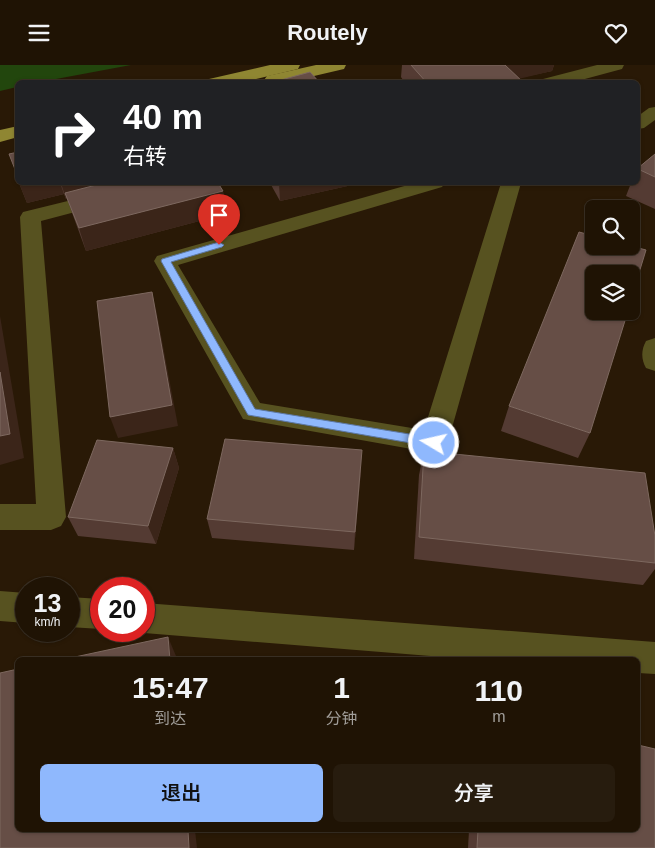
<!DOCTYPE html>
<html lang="zh">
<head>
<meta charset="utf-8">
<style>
	body { margin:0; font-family:Helvetica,"Noto Sans SC",sans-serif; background:#271c0e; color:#f1f3f6; height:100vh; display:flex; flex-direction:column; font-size:19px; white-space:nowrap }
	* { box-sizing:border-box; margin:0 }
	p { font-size:16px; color:#a19e9a }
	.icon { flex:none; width:28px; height:28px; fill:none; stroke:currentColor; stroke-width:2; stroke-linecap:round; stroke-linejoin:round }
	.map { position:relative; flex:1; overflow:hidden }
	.sheet { position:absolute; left:15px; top:592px; width:625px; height:175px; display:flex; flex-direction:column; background:#1f1304; border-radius:8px; box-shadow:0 1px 4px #0004,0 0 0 1px #3c3226 }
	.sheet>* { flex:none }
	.guide { position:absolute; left:15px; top:15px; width:625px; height:105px; border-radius:8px; box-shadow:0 1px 4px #0004,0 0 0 1px #3c3226; background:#202124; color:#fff; overflow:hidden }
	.buttons { position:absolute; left:585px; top:135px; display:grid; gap:10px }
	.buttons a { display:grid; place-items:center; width:55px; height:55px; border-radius:8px; background:#1f1304; box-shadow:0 1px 4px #0004,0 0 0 1px #3c3226; font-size:25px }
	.speed { position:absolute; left:15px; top:512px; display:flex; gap:10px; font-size:25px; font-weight:700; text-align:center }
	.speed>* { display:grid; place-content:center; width:65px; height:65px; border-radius:50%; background:#1f1304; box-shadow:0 1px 4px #0004,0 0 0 1px #3c3226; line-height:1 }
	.speed small { font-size:12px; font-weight:400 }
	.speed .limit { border:8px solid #d22; background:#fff; color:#111 }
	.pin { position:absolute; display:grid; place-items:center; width:42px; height:42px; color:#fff; margin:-51px -21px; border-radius:50% 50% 50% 0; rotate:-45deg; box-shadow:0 0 5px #0007 }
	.pin .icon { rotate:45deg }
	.me { position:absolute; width:55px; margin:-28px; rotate:279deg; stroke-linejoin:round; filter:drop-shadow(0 0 4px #0008) }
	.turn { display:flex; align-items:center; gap:18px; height:105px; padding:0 25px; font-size:22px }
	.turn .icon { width:65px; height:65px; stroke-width:2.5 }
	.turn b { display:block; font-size:35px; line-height:42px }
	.eta { display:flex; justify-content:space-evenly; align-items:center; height:85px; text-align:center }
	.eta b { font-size:30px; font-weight:600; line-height:35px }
	.action { display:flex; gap:10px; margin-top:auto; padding:10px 25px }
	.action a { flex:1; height:58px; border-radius:8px; background:#8fb8fd; color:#111; font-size:20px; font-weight:600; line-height:58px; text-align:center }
	.action a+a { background:#271c0e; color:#f1f3f6 }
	header { display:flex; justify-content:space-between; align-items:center; height:65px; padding:0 25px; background:#1f1304; font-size:22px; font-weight:600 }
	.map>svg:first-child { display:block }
	.water { fill:#22460d }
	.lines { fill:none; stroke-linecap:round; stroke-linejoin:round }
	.minor { fill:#575220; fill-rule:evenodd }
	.major { fill:#8f8632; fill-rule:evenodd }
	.wall { fill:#543b33 }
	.shaded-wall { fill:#3b2519 }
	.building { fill:#664e46; stroke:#7d685f }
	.route { fill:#8fb8fd; stroke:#5d78a4 }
</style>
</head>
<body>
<header><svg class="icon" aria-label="menu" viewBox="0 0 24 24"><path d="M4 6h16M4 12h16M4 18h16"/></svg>Routely<svg class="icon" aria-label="heart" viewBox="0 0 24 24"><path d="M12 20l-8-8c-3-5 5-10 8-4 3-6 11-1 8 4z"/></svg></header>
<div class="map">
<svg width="655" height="783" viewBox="0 0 655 783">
	<rect width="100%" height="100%" fill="#291906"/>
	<path class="water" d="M 0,0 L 131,0 L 40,17 L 18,18 L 17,22 L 0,26 Z"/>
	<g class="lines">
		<g class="minor">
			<path d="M 597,0 L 624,0 L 622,4 L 570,18 L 541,18 L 543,14 Z"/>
			<path d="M 655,42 L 655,55 L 644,63 L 638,64 L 638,51 L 649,43 Z"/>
			<path d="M 141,118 L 173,118 L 170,122 L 41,156 L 66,452 L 61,461 L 51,465 L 0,465 L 0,439 L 36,439 L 20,152 L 23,147 Z"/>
			<path d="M 415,118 L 445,118 L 442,122 L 178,200 L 260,338 L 424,365 L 501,118 L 521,118 L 448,377 L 444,385 L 434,388 L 243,354 L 154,196 L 157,191 Z"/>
			<path d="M 655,273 L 655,306 L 646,303 C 641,294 641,285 646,276 Z"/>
			<path d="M 0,526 L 26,528 L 26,558 L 0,556 Z"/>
			<path d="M 69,532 L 101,534 L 101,564 L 69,562 Z"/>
			<path d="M 144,538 L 655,577 L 655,609 L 638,608 L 638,595 L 480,595 L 144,568 L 139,566 L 144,566 Z"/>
		</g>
		<g class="major">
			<path d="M 270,0 L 300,0 L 298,4 L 239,18 L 207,18 L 209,14 Z"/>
			<path d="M 316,0 L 346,0 L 344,4 L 284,18 L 266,18 L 264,15 L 267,11 Z"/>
			<path d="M 18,61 L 18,72 L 0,77 L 0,65 Z"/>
		</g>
	</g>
	<g class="wall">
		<path d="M 402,0 L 554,0 L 552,6 L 519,13 L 524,18 L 405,18 L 401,12 Z"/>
		<path d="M 655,89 L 655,144 L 626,131 L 631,118 L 638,118 L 638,103 Z"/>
		<path d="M 19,118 L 218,118 L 223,126 L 226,149 L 86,186 L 67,134 L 66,134 L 64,129 L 27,138 Z"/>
		<path d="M 270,118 L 361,118 L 280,136 Z"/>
		<path d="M 509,341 L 590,368 L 578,393 L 501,366 Z"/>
		<path d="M 173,383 L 179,403 L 156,479 L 78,471 L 68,452 Z"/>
		<path d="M 424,386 L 655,471 L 655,504 L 643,520 L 414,494 L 419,410 Z"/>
		<path d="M 361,405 L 354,485 L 212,473 L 207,454 Z"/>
		<path d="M 469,765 L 638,765 L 655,783 L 468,783 Z"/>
	</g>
	<g class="shaded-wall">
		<path d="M 501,0 L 554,0 L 552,6 L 502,18 Z"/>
		<path d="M 19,118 L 60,118 L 64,129 L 27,138 Z"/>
		<path d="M 61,118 L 135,118 L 65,128 L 67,134 L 66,134 Z"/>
		<path d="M 279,118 L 361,118 L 280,136 Z"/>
		<path d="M 223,126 L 226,149 L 86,186 L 79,163 Z"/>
		<path d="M 152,227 L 157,249 L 178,361 L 118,373 L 110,352 Z"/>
		<path d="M 0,251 L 24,393 L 0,400 Z"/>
		<path d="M 173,383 L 179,403 L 156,479 L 148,461 Z"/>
		<path d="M 362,385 L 361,405 L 354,485 L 355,467 Z"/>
		<path d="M 168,572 L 176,591 L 177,595 L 170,595 Z"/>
		<path d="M 188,765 L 195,765 L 197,783 L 189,783 Z"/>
	</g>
	<g class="building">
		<path d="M 411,0 L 505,0 L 524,18 L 427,18 Z"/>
		<path d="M 310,7 L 320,18 L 270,18 Z"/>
		<path d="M 18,87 L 18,112 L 9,89 Z"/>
		<path d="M 655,89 L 655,112 L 638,104 L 638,103 Z"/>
		<path d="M 104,118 L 218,118 L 223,126 L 79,163 L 65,128 Z"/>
		<path d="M 579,167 L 594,171 L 594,181 L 631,181 L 646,185 L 631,234 L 631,209 L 594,209 L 594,246 L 628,246 L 590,368 L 509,341 Z"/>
		<path d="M 152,227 L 172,340 L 110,352 L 97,236 Z"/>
		<path d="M 0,307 L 10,369 L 0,371 Z"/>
		<path d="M 225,374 L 362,385 L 355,467 L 207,454 Z"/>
		<path d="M 97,375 L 173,383 L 148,461 L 68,452 Z"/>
		<path d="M 424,386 L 645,408 L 655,471 L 655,498 L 419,472 Z"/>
		<path d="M 168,572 L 170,595 L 61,595 Z"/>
		<path d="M 18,604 L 18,765 L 188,765 L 189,783 L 0,783 L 0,608 Z"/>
		<path d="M 638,680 L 655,684 L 655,783 L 477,783 L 478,765 L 638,765 Z"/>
	</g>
	<path class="route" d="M 219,177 L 224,180 L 222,182 L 171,197 L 255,344 L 434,373 L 437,374 L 439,378 L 437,381 L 434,382 L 248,350 L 161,196 L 162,194 Z"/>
</svg>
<div class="buttons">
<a><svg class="icon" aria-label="search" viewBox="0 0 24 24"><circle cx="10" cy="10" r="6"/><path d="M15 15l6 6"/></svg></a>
<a><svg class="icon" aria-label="layers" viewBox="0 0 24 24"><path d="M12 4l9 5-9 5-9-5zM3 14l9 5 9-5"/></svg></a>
</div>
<div class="speed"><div>13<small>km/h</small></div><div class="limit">20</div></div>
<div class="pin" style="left:219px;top:180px;background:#d93025"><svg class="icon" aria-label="arrive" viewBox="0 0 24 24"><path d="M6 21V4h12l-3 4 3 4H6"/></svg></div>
<svg class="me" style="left:434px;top:378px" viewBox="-20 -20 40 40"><circle r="17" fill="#8fb8fd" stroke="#fff" stroke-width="3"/><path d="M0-11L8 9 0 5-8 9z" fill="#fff"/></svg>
<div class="guide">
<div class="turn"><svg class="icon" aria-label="right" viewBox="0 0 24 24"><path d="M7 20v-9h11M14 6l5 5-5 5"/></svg><div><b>40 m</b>右转</div></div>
</div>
<section class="sheet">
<div class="eta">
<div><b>15:47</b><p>到达</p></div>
<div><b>1</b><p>分钟</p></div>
<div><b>110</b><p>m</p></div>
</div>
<div class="action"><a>退出</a><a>分享</a></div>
</section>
</div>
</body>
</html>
